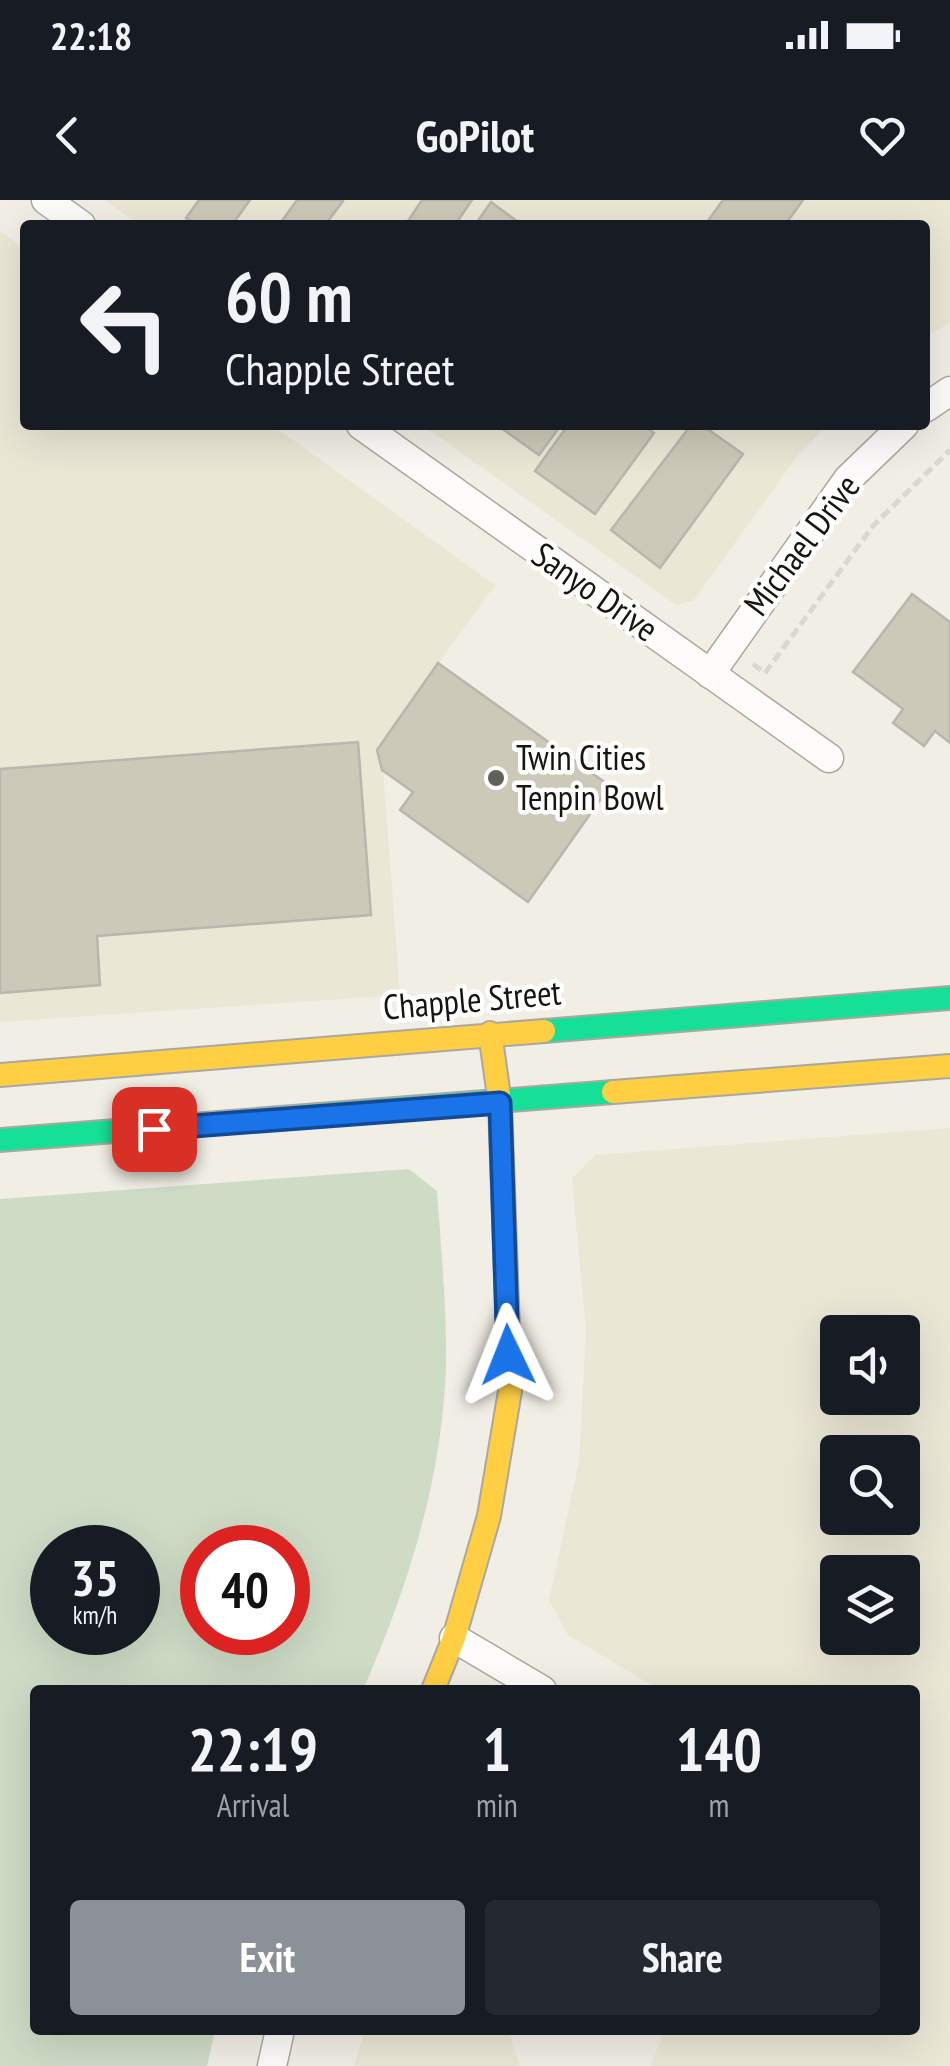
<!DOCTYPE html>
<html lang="en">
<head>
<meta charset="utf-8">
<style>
	body { margin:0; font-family:"PT Sans Narrow",sans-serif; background:#242831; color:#f1f3f6; height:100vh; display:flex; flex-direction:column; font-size:38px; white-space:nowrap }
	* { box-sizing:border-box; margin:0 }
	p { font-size:32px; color:#9ea1a6 }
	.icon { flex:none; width:55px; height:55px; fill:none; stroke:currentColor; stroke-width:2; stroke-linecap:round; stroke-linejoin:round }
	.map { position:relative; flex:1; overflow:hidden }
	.panel { position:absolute; left:30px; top:1485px; width:890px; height:350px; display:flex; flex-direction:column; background:#171b24; border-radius:10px; box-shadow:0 10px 40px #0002 }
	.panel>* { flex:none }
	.guide { position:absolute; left:20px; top:20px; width:910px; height:210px; border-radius:10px; box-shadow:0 10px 40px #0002; background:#171b24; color:#f1f3f6; overflow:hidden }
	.controls { position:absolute; left:820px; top:1115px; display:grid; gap:20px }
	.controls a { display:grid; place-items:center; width:100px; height:100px; border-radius:10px; background:#171b24; box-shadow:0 10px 40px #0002; font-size:50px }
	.speed { position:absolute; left:30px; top:1325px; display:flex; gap:20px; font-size:50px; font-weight:700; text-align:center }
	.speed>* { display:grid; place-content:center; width:130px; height:130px; border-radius:50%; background:#171b24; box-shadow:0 10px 40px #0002; line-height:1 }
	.speed small { font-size:25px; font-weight:400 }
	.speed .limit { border:15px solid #d22; background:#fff; color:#111 }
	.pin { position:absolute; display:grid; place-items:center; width:85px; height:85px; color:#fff; margin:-42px; border-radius:20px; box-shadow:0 5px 15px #0006 }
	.me { position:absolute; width:110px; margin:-55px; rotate:358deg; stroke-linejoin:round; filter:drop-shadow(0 0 8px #0008) }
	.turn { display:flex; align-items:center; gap:35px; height:210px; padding:0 40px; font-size:45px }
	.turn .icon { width:130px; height:130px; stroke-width:2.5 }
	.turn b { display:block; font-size:70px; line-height:85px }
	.eta { display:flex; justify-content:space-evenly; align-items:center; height:170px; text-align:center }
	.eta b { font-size:60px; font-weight:700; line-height:70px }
	.primary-button { display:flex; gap:20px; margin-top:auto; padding:20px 40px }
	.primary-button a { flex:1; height:115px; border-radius:10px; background:#8c9099; color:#fff; font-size:40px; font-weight:700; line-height:115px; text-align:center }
	.primary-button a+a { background:#242831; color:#f1f3f6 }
	.status { display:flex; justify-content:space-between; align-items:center; height:70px; padding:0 50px; background:#171b24; direction:ltr }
	.status svg { height:28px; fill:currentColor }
	header { display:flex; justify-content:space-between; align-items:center; height:130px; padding:0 40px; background:#171b24; font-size:45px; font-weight:700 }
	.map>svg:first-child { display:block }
	.built { fill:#eae7d5; fill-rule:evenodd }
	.green { fill:#cedcc6; fill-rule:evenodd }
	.building { fill:#ccc9b8; stroke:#b7b6af; stroke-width:2.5 }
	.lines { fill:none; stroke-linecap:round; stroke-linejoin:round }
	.street-casing { stroke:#aaa8a1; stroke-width:31 }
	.fast-casing { stroke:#aaa8a1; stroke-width:26 }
	.slow-casing { stroke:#aaa8a1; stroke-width:26 }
	.path { stroke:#d7d7d4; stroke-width:5; stroke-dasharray:10 5; stroke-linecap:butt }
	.street { stroke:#fdfcfb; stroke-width:28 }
	.fast { stroke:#16e098; stroke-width:22 }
	.slow { stroke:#ffcf43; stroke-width:22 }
	.route-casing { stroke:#114b97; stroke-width:25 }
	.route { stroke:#1a73e8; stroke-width:18 }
	.poi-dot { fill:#626159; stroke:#fff; stroke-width:4 }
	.labels { text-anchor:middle; stroke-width:9; stroke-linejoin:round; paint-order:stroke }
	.street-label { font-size:35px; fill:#16150e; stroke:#fff }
	.poi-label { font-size:35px; fill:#16150e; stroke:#fff; text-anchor:start }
</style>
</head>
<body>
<div class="status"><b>22:18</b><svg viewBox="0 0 49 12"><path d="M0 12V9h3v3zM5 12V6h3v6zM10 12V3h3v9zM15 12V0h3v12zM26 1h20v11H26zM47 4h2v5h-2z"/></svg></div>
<header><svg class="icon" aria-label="back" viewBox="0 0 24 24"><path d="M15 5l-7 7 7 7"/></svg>GoPilot<svg class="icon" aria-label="heart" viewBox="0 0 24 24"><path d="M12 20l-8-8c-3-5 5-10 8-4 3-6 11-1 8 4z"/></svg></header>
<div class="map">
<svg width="950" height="1866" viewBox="0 0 950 1866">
	<rect width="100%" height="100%" fill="#f0eee5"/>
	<g class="built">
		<path d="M 105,0 L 950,0 L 950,123 L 925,137 L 925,25 L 140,25 Z"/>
		<path d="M 0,31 L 25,49 L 25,225 L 272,225 L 495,385 L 381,542 L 400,795 L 0,822 Z"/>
		<path d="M 422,225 L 828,225 L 798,255 L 694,400 L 676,405 Z"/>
		<path d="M 950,928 L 950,1866 L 651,1866 L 664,1830 L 915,1830 L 915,1490 L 660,1490 L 568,1435 L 549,1400 L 579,1262 L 586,1131 L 572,979 L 595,955 ZM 902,1132 L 902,1198 L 838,1198 L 838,1132 ZM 902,1252 L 902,1318 L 838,1318 L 838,1252 ZM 902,1372 L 902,1438 L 838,1438 L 838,1372 Z"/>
		<path d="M 365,1830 L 508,1830 L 520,1866 L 354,1866 Z"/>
	</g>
	<path class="green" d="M 409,969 L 437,991 C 441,1049 447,1108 446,1167 C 442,1280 408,1387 363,1490 L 35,1490 L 35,1830 L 215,1830 L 207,1866 L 0,1866 L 0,999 ZM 52,1348 L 138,1348 L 138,1432 L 52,1432 ZM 202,1348 L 288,1348 L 288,1432 L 202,1432 Z"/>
	<g class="building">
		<path d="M 199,0 L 250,0 L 232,25 L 195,25 L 186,18 Z"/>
		<path d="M 297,0 L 342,0 L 343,1 L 325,25 L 279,25 Z"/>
		<path d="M 422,0 L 472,0 L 455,25 L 413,25 L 408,21 Z"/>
		<path d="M 723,0 L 803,0 L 785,25 L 705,25 Z"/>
		<path d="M 491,2 L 522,25 L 475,25 Z"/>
		<path d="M 497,225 L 561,225 L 539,255 Z"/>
		<path d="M 568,225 L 643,225 L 654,233 L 595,314 L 535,271 Z"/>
		<path d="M 691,225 L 702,225 L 743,254 L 660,368 L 611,330 Z"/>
		<path d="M 912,394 L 950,422 L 950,543 L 935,531 L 924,546 L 893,523 L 903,509 L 853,472 Z"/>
		<path d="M 438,463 L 610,586 L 528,702 L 400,610 L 413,592 L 382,570 L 377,550 Z"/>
		<path d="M 358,542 L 371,715 L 97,736 L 100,785 L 0,793 L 0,569 Z"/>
	</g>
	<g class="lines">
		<g class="street-casing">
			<g id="street">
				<path d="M 46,0 L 81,25"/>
				<path d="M 925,208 L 950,191"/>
				<path d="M 361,225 L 829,558"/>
				<path d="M 710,474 L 848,279 L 904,225"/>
				<path d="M 454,1438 L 542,1490"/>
				<path d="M 272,1866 L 280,1830"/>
			</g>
		</g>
		<g class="fast-casing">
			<g id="fast">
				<path d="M 544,831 L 950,798"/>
				<path d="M 0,940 L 613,892"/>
			</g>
		</g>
		<g class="slow-casing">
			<g id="slow">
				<path d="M 0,875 L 544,831"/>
				<path d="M 613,892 L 950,866"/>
				<path d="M 433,1490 L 454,1438 L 489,1316 L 510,1191 L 500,903 L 490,833"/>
			</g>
		</g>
		<path class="path" d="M 753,464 L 765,473 L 873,326 L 950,250"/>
		<use href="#street" class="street"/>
		<use href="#fast" class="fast"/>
		<use href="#slow" class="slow"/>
	</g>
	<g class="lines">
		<g class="route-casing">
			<path id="route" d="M 154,929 L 500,903 L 508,1155"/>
		</g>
		<use href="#route" class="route"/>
	</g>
	<circle class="poi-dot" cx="496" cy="578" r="10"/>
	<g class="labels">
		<g class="street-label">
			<text transform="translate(802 345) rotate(-53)" y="12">Michael Drive</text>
			<text transform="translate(595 392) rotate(35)" y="12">Sanyo Drive</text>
			<text transform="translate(472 800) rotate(-5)" y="12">Chapple Street</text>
		</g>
		<g class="poi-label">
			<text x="516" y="570">Twin Cities<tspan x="516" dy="40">Tenpin Bowl</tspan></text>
		</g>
	</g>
</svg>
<div class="controls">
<a><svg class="icon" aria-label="sound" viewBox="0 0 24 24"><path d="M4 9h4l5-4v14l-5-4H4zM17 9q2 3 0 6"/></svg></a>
<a><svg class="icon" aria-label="search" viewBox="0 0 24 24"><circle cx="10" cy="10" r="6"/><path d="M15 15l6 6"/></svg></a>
<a><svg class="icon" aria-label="layers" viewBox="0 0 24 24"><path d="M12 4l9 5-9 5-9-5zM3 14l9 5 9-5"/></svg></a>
</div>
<div class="speed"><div>35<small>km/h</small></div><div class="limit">40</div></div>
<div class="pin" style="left:154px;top:929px;background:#d93025"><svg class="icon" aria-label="arrive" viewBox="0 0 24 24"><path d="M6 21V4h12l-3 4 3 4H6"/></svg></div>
<svg class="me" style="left:508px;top:1155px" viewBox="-20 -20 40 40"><path d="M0-17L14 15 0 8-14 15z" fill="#1a73e8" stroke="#fff" stroke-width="4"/></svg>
<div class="guide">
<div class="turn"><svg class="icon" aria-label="left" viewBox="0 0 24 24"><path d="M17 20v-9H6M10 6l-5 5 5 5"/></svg><div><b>60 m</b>Chapple Street</div></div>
</div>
<section class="panel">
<div class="eta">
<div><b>22:19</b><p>Arrival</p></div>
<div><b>1</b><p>min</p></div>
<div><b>140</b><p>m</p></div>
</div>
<div class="primary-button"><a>Exit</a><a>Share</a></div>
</section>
</div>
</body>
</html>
